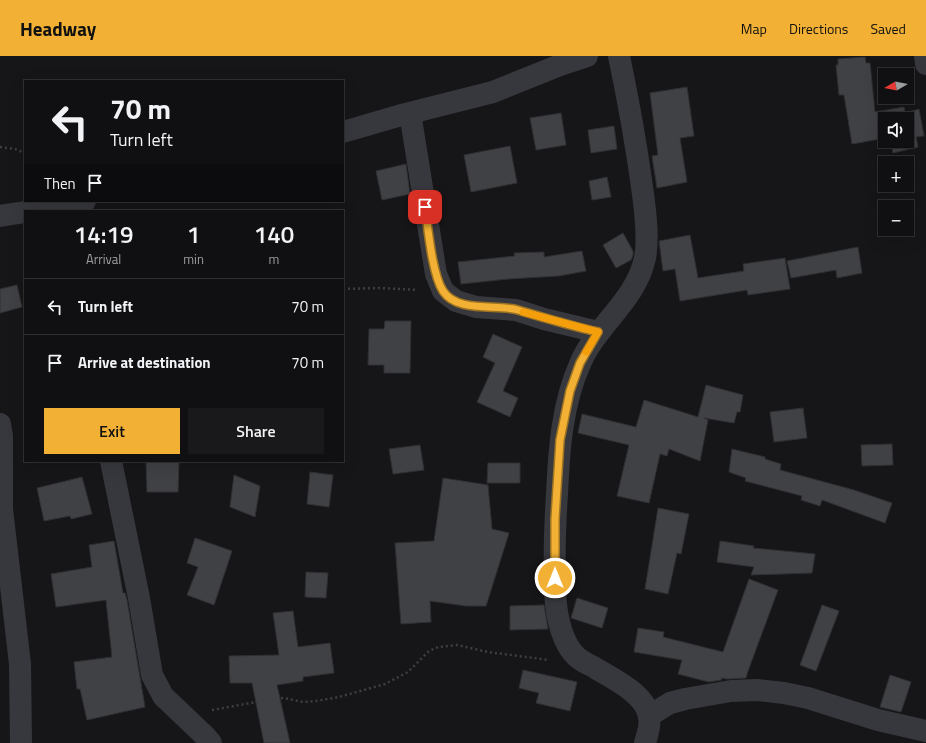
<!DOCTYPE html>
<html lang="en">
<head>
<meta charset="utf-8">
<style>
	body { margin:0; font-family:"Titillium Web",sans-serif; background:#19191b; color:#f1f3f6; height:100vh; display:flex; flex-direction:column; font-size:15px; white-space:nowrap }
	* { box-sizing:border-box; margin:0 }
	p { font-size:13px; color:#9c9d9f }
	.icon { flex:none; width:22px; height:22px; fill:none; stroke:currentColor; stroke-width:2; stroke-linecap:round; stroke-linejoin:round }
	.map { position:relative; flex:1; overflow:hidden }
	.side { position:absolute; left:24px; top:154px; width:320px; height:252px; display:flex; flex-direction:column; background:#101012; border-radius:0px; box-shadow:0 4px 16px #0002,0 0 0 1px #303032 }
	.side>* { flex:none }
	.top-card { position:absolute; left:24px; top:24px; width:320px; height:122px; border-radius:0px; box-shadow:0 4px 16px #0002,0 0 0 1px #303032; background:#101012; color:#f1f3f6; overflow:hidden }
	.needle { width:26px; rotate:260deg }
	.buttons { position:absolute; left:878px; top:12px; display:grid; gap:8px }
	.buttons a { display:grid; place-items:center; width:36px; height:36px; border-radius:0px; background:#101012; box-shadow:0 4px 16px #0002,0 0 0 1px #303032; font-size:20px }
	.pin { position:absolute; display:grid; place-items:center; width:34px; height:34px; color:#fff; margin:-17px; border-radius:8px; box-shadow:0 2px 6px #0006 }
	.me { position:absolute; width:44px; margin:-22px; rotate:0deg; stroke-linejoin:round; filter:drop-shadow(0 0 3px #0008) }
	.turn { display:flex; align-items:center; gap:14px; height:84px; padding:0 20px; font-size:18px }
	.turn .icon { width:52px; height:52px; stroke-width:2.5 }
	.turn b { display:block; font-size:28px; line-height:34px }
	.then { display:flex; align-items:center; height:38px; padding:0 20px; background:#0003; gap:8px; font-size:15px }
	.eta { display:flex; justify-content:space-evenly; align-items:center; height:68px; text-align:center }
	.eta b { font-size:24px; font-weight:600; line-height:28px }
	.cta { display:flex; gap:8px; margin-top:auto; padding:8px 20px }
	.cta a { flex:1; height:46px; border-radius:0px; background:#f2b134; color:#111; font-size:16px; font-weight:600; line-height:46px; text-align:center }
	.cta a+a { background:#19191b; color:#f1f3f6 }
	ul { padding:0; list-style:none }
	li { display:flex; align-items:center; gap:12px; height:56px; padding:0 20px; border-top:1px solid #303032 }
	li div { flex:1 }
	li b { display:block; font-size:15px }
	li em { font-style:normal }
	header { display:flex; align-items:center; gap:24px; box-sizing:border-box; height:56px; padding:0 20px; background:#f2b134; color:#111 }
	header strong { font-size:19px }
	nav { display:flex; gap:22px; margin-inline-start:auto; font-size:14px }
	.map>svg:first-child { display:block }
	.building { fill:#404145; stroke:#303034; fill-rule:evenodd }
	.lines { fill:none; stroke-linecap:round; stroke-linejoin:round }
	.path { stroke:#3d3f44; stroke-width:2.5; stroke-dasharray:2 3; stroke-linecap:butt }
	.minor { stroke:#37383d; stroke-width:22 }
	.route-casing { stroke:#9d7322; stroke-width:10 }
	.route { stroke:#f2b134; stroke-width:7 }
	.slow { stroke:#f59e0b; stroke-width:7 }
</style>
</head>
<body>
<header>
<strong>Headway</strong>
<nav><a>Map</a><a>Directions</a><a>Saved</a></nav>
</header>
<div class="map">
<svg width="926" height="687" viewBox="0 0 926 687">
	<rect width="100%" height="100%" fill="#161618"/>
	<g class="building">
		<path d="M 865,1 L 866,7 L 870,7 L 875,56 L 904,51 L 905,57 L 919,53 L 924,80 L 916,81 L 918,91 L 893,97 L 891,87 L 881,90 L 880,83 L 852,88 L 844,39 L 839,39 L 836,9 L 838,9 L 838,3 ZM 885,63 L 907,63 L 907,85 L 885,85 Z"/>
		<path d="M 687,31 L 694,80 L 680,82 L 687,126 L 657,132 L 652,100 L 658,99 L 650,37 Z"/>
		<path d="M 561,57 L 566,89 L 536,94 L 530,62 Z"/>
		<path d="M 614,70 L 617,93 L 591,97 L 588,74 Z"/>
		<path d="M 510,90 L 517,127 L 471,136 L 464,99 Z"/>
		<path d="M 406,108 L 410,138 L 382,144 L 376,115 Z"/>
		<path d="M 607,121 L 611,141 L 592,144 L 589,125 Z"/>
		<path d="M 623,177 L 633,195 L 633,199 L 631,204 L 616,212 L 603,189 Z"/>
		<path d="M 690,179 L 698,222 L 744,215 L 743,208 L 785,202 L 790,233 L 748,239 L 747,234 L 680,245 L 675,213 L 663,215 L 659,185 Z"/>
		<path d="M 858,191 L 862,217 L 837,222 L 836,214 L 791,222 L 787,205 Z"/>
		<path d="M 582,195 L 586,215 L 559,220 L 508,223 L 461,228 L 458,206 L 515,200 L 514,197 L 544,196 L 544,201 Z"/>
		<path d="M 17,229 L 22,251 L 0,257 L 0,233 Z"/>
		<path d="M 385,265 L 411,265 L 410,317 L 384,317 L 384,309 L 368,309 L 369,273 L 384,273 Z"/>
		<path d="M 493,278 L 522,291 L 503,335 L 518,342 L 510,361 L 477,346 L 495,307 L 483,301 Z"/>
		<path d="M 706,329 L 743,339 L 740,356 L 737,356 L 734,367 L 704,362 L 708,364 L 700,405 L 669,393 L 667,400 L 660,398 L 649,447 L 617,440 L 629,389 L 578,377 L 582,358 L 636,371 L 644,344 L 698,361 Z"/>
		<path d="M 803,352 L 807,382 L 774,386 L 770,356 Z"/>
		<path d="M 892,388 L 893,409 L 862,410 L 861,389 Z"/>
		<path d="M 420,389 L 424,414 L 393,418 L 389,393 Z"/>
		<path d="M 732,393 L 765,401 L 765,403 L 781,408 L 780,414 L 854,434 L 892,447 L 885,467 L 822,444 L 820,450 L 801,444 L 802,440 L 745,425 L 746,422 L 729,416 Z"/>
		<path d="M 146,406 L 179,406 L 178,436 L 147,436 Z"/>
		<path d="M 488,407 L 520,407 L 520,427 L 487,427 Z"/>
		<path d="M 310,416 L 333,419 L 329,451 L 307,448 Z"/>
		<path d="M 234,419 L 260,430 L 255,461 L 230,451 Z"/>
		<path d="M 82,421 L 92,458 L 71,463 L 70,460 L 44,465 L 37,432 Z"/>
		<path d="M 443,422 L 488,429 L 492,473 L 509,477 L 486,550 L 466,550 L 430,545 L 431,566 L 401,568 L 395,487 L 434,485 Z"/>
		<path d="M 658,452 L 689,458 L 681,498 L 677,497 L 668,538 L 645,533 Z"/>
		<path d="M 195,482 L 232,495 L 214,549 L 187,539 L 198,511 L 187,507 Z"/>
		<path d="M 114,485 L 123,537 L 125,537 L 127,544 L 145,651 L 87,664 L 80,633 L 77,633 L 74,606 L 112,601 L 106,544 L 56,551 L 51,518 L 92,511 L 89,489 Z"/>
		<path d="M 720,485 L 754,490 L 753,492 L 815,498 L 812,517 L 751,519 L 754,511 L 717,506 Z"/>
		<path d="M 306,516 L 328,517 L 326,542 L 305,541 Z"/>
		<path d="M 749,523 L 778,534 L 748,615 L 746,622 L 727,623 L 722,622 L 721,624 L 709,626 L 678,618 L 682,604 L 634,596 L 638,572 L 664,576 L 663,581 L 723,596 Z"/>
		<path d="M 577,542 L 608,552 L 602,572 L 571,562 Z"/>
		<path d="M 544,549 L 548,573 L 510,574 L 510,550 Z"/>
		<path d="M 822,549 L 839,555 L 816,615 L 800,609 Z"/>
		<path d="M 293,555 L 298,591 L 330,587 L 334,617 L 303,621 L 303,625 L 277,629 L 290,687 L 264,687 L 252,627 L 230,627 L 229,600 L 279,599 L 273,557 Z"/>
		<path d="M 523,614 L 577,626 L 570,655 L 536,647 L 539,637 L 519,632 Z"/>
		<path d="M 890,619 L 911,626 L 901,656 L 880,651 Z"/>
	</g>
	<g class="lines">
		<g class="path">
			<path d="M 0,91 L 15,93 L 25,97"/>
			<path d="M 343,233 L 378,232 L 418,234"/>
			<path d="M 212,654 L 273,643 L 284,642 L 303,646 L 316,645 L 339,641 L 385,628 L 408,616 L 429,595 L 438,591 L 457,589 L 488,596 L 549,604"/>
		</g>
		<g class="minor">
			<path d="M 619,0 C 628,43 636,87 642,131 C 645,152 649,181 645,202 C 636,245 596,269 580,308 C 562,348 559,394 557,438 C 555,468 554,498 555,529 C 555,551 559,580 573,597 C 578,603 585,607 592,610 C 611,622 646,637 649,661 C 651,670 647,679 645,687"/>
			<path d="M 925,0 L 926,8"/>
			<path d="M 410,57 L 436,218 L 443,235 L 456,245 L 476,251 L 516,254 L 544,263 L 598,276"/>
			<path d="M 343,76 L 398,60 L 493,36 L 560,9 L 587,0"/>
			<path d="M 29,155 L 85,145"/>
			<path d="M 0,160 L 25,156"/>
			<path d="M 0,368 L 2,380 L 2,453 L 20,608 L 21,687"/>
			<path d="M 111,405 L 139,542 L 152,619 L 163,640 L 205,680 L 211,687"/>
			<path d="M 649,660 L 670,647 L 685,643 L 731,635 L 757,634 L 784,637 L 808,642 L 878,664 L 926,675"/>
		</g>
	</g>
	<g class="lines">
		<g class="route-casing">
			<path id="route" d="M 425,151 C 428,172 432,218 443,235 C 457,257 497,248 518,254 C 545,262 571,270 598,276 L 580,307 L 570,335 L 560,384 L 555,463 L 555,522"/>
		</g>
		<use href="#route" class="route"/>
		<path class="slow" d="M 523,256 L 598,276 L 586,296"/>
	</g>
</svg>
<div class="buttons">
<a><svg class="needle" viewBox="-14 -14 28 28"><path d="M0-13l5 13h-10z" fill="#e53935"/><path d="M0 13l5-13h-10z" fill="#9c9d9f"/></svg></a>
<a><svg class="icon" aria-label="sound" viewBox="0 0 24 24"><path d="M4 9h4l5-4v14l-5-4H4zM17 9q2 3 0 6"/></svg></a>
<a>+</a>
<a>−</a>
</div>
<div class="pin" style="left:425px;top:151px;background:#d93025"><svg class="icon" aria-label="arrive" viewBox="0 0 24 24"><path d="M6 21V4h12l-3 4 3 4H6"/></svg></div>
<svg class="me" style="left:555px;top:522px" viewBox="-20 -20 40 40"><circle r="17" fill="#f2b134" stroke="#fff" stroke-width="3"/><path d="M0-11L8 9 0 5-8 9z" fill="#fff"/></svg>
<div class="top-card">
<div class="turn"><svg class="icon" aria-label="left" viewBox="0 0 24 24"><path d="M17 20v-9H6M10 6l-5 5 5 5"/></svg><div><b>70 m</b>Turn left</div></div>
<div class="then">Then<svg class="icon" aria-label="arrive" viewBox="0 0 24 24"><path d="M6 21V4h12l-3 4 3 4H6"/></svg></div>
</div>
<section class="side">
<div class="eta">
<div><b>14:19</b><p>Arrival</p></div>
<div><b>1</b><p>min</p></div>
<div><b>140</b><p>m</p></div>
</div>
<ul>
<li><svg class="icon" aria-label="left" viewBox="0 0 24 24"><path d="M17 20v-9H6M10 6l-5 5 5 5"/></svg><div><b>Turn left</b></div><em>70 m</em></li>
<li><svg class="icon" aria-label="arrive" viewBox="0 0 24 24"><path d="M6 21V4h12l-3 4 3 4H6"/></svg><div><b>Arrive at destination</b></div><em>70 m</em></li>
</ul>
<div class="cta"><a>Exit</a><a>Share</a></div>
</section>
</div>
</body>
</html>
